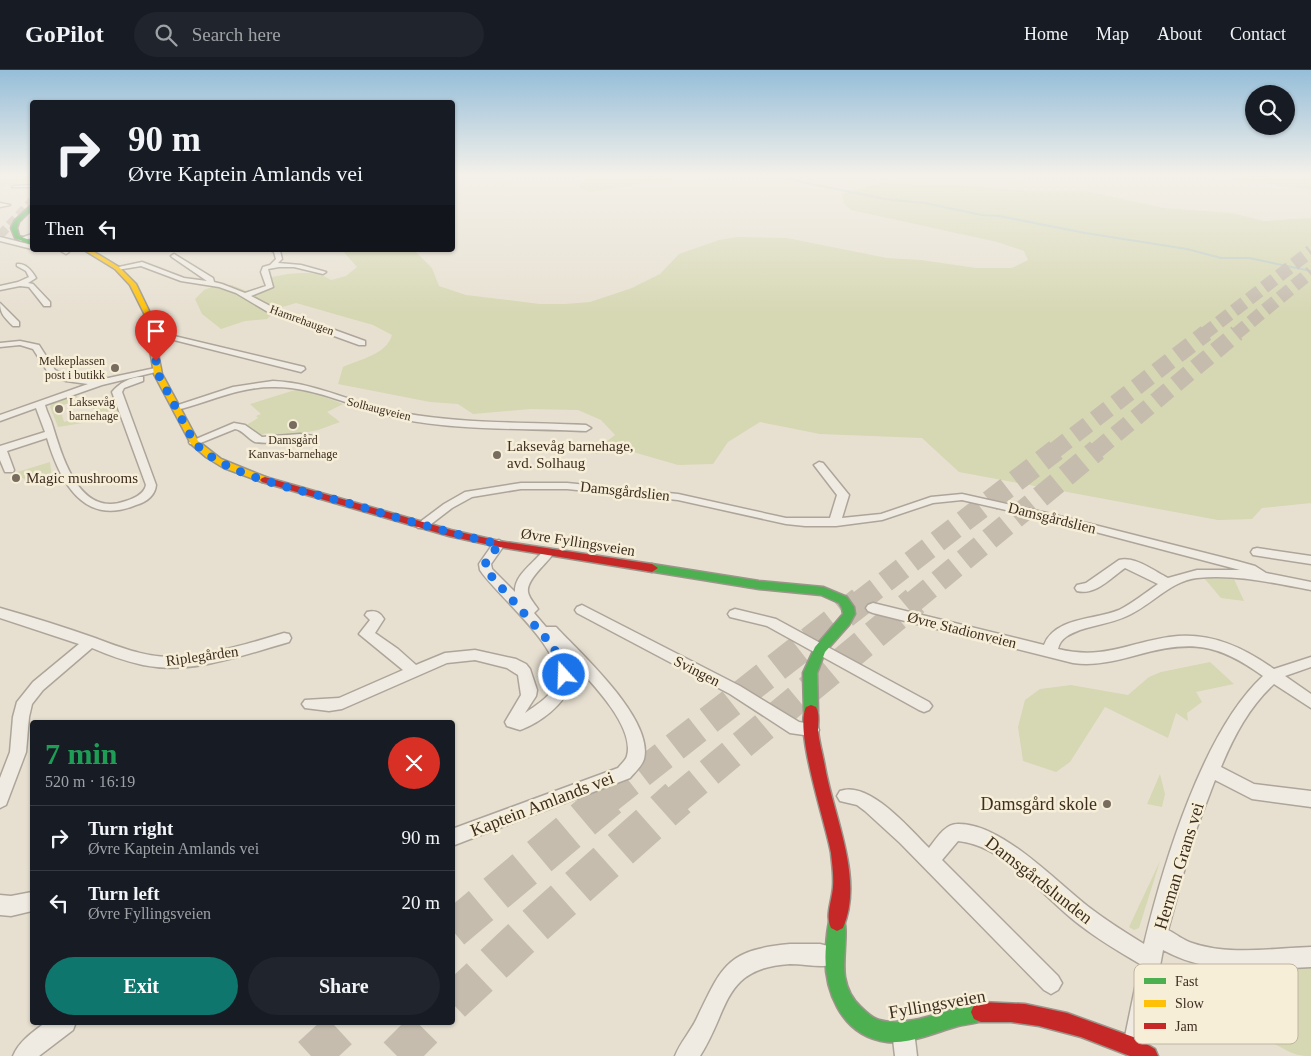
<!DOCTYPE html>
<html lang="en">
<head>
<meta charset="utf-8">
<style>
	body { margin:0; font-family:"Times New Roman",serif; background:#20242c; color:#f1f3f6; height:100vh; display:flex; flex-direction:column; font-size:19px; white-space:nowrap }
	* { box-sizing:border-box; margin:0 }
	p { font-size:16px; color:#9ea1a6 }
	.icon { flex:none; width:28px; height:28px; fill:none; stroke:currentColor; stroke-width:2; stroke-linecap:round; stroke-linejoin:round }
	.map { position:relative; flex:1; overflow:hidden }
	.drawer { position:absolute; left:30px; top:650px; width:425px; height:305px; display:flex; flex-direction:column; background:#171b24; border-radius:5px; box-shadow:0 1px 4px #0004 }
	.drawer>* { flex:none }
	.guide { position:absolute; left:30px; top:30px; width:425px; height:152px; border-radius:5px; box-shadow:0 1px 4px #0004; background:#171b24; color:#f1f3f6; overflow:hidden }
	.controls { position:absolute; left:1245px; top:15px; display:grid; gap:10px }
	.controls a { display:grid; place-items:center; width:50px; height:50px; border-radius:50%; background:#171b24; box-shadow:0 1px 4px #0004; font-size:25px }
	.pin { position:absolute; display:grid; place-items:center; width:42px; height:42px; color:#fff; margin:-51px -21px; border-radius:50% 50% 50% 0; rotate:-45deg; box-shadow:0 0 5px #0007 }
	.pin .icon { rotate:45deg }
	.me { position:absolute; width:55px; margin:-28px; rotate:340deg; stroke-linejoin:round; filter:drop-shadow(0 0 4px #0008) }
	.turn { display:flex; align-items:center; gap:18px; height:105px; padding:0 15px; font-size:22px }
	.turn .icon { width:65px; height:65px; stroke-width:2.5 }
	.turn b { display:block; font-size:35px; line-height:42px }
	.then { display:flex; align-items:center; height:48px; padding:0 15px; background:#0003; gap:10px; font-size:19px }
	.round { display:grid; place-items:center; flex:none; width:52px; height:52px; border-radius:26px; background:#20242c }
	.headline { display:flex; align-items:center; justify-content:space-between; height:85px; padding:0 15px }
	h1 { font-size:30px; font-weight:800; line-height:38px; color:#1e9e55 }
	.cta { display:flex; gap:10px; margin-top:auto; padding:10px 15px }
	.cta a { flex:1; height:58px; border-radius:30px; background:#0f766e; color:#fff; font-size:20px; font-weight:800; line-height:58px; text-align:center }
	.cta a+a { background:#20242c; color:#f1f3f6 }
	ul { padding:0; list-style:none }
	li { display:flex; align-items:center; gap:15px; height:65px; padding:0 15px; border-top:1px solid #363941 }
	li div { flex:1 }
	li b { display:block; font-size:19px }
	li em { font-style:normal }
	header { display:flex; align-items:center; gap:30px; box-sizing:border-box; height:70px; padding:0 25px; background:#171b24; border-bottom:1px solid #363941 }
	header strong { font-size:24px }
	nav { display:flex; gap:28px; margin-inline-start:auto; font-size:18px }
	.search { width:350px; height:45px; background:#20242c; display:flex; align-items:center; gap:12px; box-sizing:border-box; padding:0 18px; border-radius:28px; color:#9ea1a6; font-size:19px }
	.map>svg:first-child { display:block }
	.green { fill:#d6d7b3 }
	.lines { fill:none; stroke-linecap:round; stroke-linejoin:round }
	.stream { stroke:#bcccc2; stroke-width:2 }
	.primary-tunnel { stroke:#c5bcae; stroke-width:9; stroke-dasharray:9 4.5; stroke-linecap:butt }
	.highway-tunnel-far4 { stroke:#c5bcae; stroke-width:13; stroke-dasharray:13 6; stroke-linecap:butt }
	.highway-tunnel-far3 { stroke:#c5bcae; stroke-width:17; stroke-dasharray:17 9; stroke-linecap:butt }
	.highway-tunnel-far2 { stroke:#c5bcae; stroke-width:22; stroke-dasharray:22 11; stroke-linecap:butt }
	.highway-tunnel-far1 { stroke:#c5bcae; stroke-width:29; stroke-dasharray:29 14; stroke-linecap:butt }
	.highway-tunnel { stroke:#c5bcae; stroke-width:38; stroke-dasharray:38 19; stroke-linecap:butt }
	.street-casing { stroke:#ada599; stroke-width:3 }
	.fast-casing { stroke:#9c958a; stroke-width:3 }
	.slow-casing { stroke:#9c958a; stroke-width:3 }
	.jam-casing { stroke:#9c958a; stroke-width:3 }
	.street { fill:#efebe3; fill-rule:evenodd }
	.fast { fill:#4caf50; fill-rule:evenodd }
	.slow { fill:#ffc107; fill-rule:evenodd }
	.jam { fill:#c62828; fill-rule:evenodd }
	.route { stroke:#1a73e8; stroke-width:9; stroke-dasharray:0 16.2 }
	.poi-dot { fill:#786c5e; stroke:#f7eed8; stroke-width:2 }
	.labels { text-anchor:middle; stroke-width:5; stroke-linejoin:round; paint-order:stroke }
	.far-street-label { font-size:12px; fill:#3d2e20; stroke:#f7eed8 }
	.far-poi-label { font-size:12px; fill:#3d2e20; stroke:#f7eed8; text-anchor:end }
	.poi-label { font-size:15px; fill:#3d2e20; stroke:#f7eed8; text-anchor:start }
	.street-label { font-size:15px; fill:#3d2e20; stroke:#f7eed8 }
	.near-street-label { font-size:18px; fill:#3d2e20; stroke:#f7eed8 }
	.near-poi-label { font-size:18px; fill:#3d2e20; stroke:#f7eed8; text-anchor:end }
	.key { fill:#f7eed8; stroke:#bfb4a1; stroke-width:1 }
	.key-label { font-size:14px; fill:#3d2e20 }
</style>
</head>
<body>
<header>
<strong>GoPilot</strong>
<div class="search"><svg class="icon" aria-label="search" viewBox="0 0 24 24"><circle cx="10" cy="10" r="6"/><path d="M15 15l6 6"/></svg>Search here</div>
<nav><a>Home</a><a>Map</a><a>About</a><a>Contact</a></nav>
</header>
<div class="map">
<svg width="1311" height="986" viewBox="0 0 1311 986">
	<rect width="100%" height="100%" fill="#e7e0d1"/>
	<g class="green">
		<path d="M 5,106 L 32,106 L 32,111 L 0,117 L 0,109 L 6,108 Z"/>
		<path d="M 594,106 L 731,106 L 683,107 L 591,122 L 579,118 L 582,113 L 594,109 Z"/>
		<path d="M 1210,106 L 1311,106 L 1311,120 Z"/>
		<path d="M 880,113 L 972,116 L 1025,121 L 1085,121 L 1164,138 L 1232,143 L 1264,151 L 1311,148 L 1311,433 L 1262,438 L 1252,449 L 1218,450 L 959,402 L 922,368 L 820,364 L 760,352 L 728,372 L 713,394 L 678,395 L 633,382 L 590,384 L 615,365 L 601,350 L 578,340 L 531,339 L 473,344 L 458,334 L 430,332 L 338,314 L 343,297 C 360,289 386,285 392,265 L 373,255 L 296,233 L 279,238 L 267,249 L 245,251 L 221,259 L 202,244 L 195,229 L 204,220 L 217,215 L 232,215 L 249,222 L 271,215 L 261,209 C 281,205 313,197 331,210 L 346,206 L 357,197 L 342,180 L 414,180 L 432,198 L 439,216 L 466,225 L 540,234 L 565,234 L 590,232 L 632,218 L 660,204 L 679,184 L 719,170 L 737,167 L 787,168 L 887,188 L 921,190 L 976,198 L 1012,198 L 1028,190 L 1024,181 L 997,172 L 851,140 L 844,134 L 842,124 Z"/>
		<path d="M 295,320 L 317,324 L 343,334 L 327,342 L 340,352 L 318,360 L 272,369 L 266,363 L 257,367 L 247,357 L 248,354 L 258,348 L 256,346 L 261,344 L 250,334 Z"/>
		<path d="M 76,325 L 80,330 L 59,336 L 64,352 L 92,344 L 89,352 L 58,357 L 50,337 L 51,334 Z"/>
		<path d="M 107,329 L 107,334 L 101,337 L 115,334 L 118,343 L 95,350 L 97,348 L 95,345 L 98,339 L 93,339 L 94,332 Z"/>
		<path d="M 50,392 L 52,409 L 48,413 L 36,416 L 14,403 Z"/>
		<path d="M 1204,508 L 1234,509 L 1244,531 L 1221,528 Z"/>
		<path d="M 1210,592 L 1234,614 L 1196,622 L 1202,632 L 1187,643 L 1188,651 L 1176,643 L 1168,668 L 1105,637 L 1070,692 L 1056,702 L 1023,691 L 1018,657 L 1025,630 L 1040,619 L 1071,615 L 1128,625 L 1149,607 L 1161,602 Z"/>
		<path d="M 1160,704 L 1165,724 L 1162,737 L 1147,734 Z"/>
		<path d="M 1160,791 L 1139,858 L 1134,860 L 1129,857 Z"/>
		<path d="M 1311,897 L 1311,986 C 1292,986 1288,980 1272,973 C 1240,959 1207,948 1176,932 L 1215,905 Z"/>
	</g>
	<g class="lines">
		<path class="stream" d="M 786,109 L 891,130 L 925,133 L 982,145 L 999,146 L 1085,163 L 1187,179 L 1221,188 L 1249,188 L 1311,201"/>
		<path class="primary-tunnel" d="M 0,165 L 32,131"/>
		<g class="highway-tunnel-far4">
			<path d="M 1204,264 L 1311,181"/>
			<path d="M 1236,264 L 1311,202"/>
		</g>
		<g class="highway-tunnel-far3">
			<path d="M 1054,381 L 1206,263"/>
			<path d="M 1096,381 L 1237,263"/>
		</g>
		<g class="highway-tunnel-far2">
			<path d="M 859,532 L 1056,380"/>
			<path d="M 913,532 L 1097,380"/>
		</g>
		<g class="highway-tunnel-far1">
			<path d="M 607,730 L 861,531"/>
			<path d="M 676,730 L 915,531"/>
		</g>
		<g class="highway-tunnel">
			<path d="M 452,860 L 609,728"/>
			<path d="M 452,933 L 535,855 L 678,728"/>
			<path d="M 311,986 L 348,952"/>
			<path d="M 397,986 L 431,952"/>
		</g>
		<g class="street-casing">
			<g id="street">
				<path d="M 32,115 L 32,117 L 12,117 L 14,116 Z"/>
				<path d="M 0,133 L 10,135 L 0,137 Z"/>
				<path d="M 32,164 L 32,168 L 21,171 L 18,169 Z"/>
				<path d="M 0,167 L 32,175 L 32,179 L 0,171 Z"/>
				<path d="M 59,180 L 67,180 L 69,182 L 66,184 Z"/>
				<path d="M 270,180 L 280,181 L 282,189 L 278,193 L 301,195 L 326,202 L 323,204 L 294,197 L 279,197 L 268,199 L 273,217 L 251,226 L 274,238 L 365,271 L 365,275 L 359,275 L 268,242 L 236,223 L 219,217 L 181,211 L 141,196 L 117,200 L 114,198 L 142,192 L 184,208 L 207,211 L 172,187 L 171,186 L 174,184 L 213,208 L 214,212 L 222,214 L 245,223 L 266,216 L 261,202 L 263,197 L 270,195 L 276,189 L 274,182 Z"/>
				<path d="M 17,194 C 26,193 32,201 36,208 L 28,213 L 33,214 L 50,232 L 50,236 L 44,236 L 29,217 L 20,216 L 0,220 L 0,216 L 18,212 L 29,207 L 26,201 L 17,196 Z"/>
				<path d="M 0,233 L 19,252 L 19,256 L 13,256 C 5,248 0,244 0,233 Z"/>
				<path d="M 174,266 L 304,297 L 305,299 L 301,302 L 174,270 L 152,273 L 148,271 L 152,269 Z"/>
				<path d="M 20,271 L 39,275 L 55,300 L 71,307 L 99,310 L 160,297 L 160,301 L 102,315 L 45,335 C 47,343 51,349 53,357 C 63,389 80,448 126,431 C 135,428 144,424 146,415 L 112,322 C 119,313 132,306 143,307 L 143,311 L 124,318 L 122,322 L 156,415 C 155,426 146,432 136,435 C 83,457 60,411 47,368 L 7,381 L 14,400 L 13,402 L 5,402 L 0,390 L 0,376 L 45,362 L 36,338 L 0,351 L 0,345 L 88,314 L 66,311 L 49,304 L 33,279 L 20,275 L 0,277 L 0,273 Z"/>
				<path d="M 273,311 C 319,313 358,336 403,343 C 463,354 525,352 586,355 L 591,358 L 586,361 C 525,358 461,361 401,349 C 358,340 317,316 272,317 C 239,317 209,332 177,340 L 172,337 L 233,317 Z"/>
				<path d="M 234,353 L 245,355 L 262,367 L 300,364 L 314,366 L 315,368 C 312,371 262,374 255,372 C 248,369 243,360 235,359 L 198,374 L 190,374 L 189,372 Z"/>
				<path d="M 819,392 L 823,393 L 849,425 L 842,448 L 881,444 L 931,427 L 962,424 L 1051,444 L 1237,491 L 1255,496 L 1266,503 L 1311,512 L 1311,520 C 1274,513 1235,504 1197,508 C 1170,511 1152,535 1127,546 C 1112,553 1095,555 1080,560 C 1070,564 1060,568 1058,579 C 1107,591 1132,570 1178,566 C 1214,563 1246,579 1274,599 L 1311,587 L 1311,597 L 1285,606 L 1311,624 L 1311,638 L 1274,614 C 1249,637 1234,666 1221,697 L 1254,714 L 1311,721 L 1311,737 L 1252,729 L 1215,710 L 1193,768 L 1168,860 C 1176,864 1183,870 1192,873 C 1229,886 1273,878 1311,877 L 1311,897 C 1260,899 1210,906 1163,880 L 1145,976 L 1142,984 L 1137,986 L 1126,984 L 1123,976 L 1140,894 C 1118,881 1096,868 1076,852 C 1042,825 1003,775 958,771 L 942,790 L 1058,906 L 1062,913 L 1058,920 L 1051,924 L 1044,920 L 900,773 L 865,741 L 857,735 L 840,731 L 837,726 L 840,721 C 869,710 910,759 929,778 C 936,769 945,754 957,754 C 1001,752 1057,813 1090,838 C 1107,851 1126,863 1144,874 C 1163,795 1203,661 1263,606 C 1217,573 1191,570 1137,585 C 1115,591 1095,596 1073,593 L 873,543 L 868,541 L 866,538 L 868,535 L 873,533 L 1044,575 C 1055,547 1095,550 1119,540 C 1133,533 1145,523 1158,514 L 1125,498 C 1112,507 1095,526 1077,521 L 1075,518 L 1077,515 L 1086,513 L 1119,490 C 1135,486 1154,501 1168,508 L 1197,500 L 1240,500 L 1050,450 L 962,430 L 933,433 L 882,450 L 836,456 L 805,456 L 786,454 L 678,430 L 567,419 L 521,419 L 472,427 L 452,438 L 426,458 L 418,458 L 416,455 L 444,434 L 465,422 L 521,413 L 567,413 L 678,424 L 786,448 L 830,448 L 837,425 L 814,395 Z"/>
				<path d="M 499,470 L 505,474 L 491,494 L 492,499 L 515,522 C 514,505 534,493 544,480 L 552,480 L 554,483 C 547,493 526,510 528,522 C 529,528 534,533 538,539 L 534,543 L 546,557 L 556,557 C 581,584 654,649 644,689 C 642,696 634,703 630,708 L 452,776 L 452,759 L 618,698 C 621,694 626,690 627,686 C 636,654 583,604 564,583 C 568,592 573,603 571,613 C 566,634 538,654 520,660 L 507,656 L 505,652 L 521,625 L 518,605 L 507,598 L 475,590 L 447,593 L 342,639 L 329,641 L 305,638 L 302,634 L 305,630 L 339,628 L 403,600 L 359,564 L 370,550 L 365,545 L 367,542 C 375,540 380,542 384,549 L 375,563 L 398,579 L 416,595 L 445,583 L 475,580 L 516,589 L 526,594 L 530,599 L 537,620 L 536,626 L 525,643 C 535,636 552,626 556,613 C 566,580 497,526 480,500 L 479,494 L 481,491 L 495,471 Z"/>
				<path d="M 1257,478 L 1311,486 L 1311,494 L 1253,485 L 1251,482 L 1253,479 Z"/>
				<path d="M 582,535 L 740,616 L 799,652 L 817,655 L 819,660 L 817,665 L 811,666 L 790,663 L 730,624 L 577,543 L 575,540 L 577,537 Z"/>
				<path d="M 0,538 C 32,547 64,557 95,568 C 124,579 152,590 184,586 C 218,583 251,573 284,563 L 289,564 L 291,568 L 289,572 C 243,585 192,605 143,595 C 125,591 108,585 92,578 L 43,620 L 32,634 L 29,647 L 26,682 L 6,735 L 0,738 L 0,708 L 10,682 L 13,647 L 17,632 L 33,612 L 79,574 L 0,548 Z"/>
				<path d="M 735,539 L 776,549 L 929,632 L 932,636 L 929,640 L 924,642 L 919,640 L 767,556 L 730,547 L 728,544 L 730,541 Z"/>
				<path d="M 32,822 L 32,841 L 11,846 L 0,845 L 0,825 L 11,826 Z"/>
				<path d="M 790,874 L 820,874 L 840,879 L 843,886 L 840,893 C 826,899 806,894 790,894 C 722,898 730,939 700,986 L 675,986 C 680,973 690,962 696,950 C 722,896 726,880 790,874 Z"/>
				<path d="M 903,950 L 911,953 L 914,961 L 917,986 L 895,986 L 892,961 L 895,953 Z"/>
				<path d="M 46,952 L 76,952 L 73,960 L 39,986 L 13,986 C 19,971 33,962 46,952 Z"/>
			</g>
		</g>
		<g class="fast-casing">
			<g id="fast">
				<path d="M 30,136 L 32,136 L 32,139 L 19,152 L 17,158 L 19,166 L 32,171 L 32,175 L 15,168 L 11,158 L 15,150 Z"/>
				<path d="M 652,494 L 759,511 L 823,517 L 847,527 L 854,537 L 855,544 L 849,555 L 825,582 L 817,603 L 818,641 L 816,645 L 811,647 L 806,645 L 804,641 L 803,603 L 815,577 L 843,544 L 842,538 L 839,533 L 821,525 L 759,519 L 648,501 L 646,498 L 648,495 Z"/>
				<path d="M 837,843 L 843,846 C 849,860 842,889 845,907 C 847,919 852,929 861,937 C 866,942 872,948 879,950 C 908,959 952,937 981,932 L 988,935 L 991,942 L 988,949 C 978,953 968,954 958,956 C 936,962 911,974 887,972 C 840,966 822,918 826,876 C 827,866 827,855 831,846 Z"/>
			</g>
		</g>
		<g class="slow-casing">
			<path id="slow" d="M 84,180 L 91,180 L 119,197 L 136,214 L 150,243 L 162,304 L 198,371 L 221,389 L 268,408 L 270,410 L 268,412 L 262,412 L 224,398 L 206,387 L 191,374 L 154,304 L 144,243 L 130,215 L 115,199 Z"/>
		</g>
		<g class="jam-casing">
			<g id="jam">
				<path d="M 265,407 L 451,460 L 499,471 L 652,494 L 658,498 L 652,502 L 499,477 L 449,466 L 262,412 L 260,410 L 262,408 Z"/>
				<path d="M 811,635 L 816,637 C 820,644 818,652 818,660 C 819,672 823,685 825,697 C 834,748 864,808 843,858 L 837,861 L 831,858 C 825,846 832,831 833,817 C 834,806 832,793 831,783 C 826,754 794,661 806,637 Z"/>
				<path d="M 981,932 L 1025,934 L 1067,943 L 1136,968 L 1155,979 L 1158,986 L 1130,986 L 1081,967 L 1039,956 L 1011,952 L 981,952 L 974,949 L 971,942 L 974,935 Z"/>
			</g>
		</g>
		<use href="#street" class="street"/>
		<use href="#fast" class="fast"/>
		<use href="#slow" class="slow"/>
		<use href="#jam" class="jam"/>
	</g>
	<linearGradient id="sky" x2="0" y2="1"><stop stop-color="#96bed9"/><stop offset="0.43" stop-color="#f4f1ea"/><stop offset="1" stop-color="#f4f1ea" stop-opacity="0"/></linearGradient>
	<rect width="1311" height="244" fill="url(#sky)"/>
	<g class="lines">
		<path class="route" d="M 156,291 L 158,304 L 194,372 C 225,407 303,420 348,433 C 398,448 448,463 499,474 L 485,494 L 486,500 L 551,574 L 559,587 L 564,605"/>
	</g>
	<g class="poi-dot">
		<circle cx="115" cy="298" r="5"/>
		<circle cx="59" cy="339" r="5"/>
		<circle cx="293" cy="355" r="5"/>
		<circle cx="497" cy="385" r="5"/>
		<circle cx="16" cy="408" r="5"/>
		<circle cx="1107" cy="734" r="5"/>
	</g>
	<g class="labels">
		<g class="far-street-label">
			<text transform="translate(302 250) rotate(20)" y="4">Hamrehaugen</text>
			<text transform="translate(379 339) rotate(14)" y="4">Solhaugveien</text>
		</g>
		<g class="far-poi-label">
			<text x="105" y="295">Melkeplassen<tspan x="105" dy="14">post i butikk</tspan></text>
			<text x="69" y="336" text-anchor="start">Laksevåg<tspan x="69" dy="14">barnehage</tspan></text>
			<text x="293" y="374" text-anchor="middle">Damsgård<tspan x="293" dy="14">Kanvas-barnehage</tspan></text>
		</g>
		<g class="poi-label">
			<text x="507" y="381">Laksevåg barnehage,<tspan x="507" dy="17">avd. Solhaug</tspan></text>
			<text x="26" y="413">Magic mushrooms</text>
		</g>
		<g class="street-label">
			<text transform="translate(625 421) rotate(6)" y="5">Damsgårdslien</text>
			<text transform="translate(1052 448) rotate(14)" y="5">Damsgårdslien</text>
			<text transform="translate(578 472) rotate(9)" y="5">Øvre Fyllingsveien</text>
			<text transform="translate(962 560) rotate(14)" y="5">Øvre Stadionveien</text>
			<text transform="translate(202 586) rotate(-8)" y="5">Riplegården</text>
			<text transform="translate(697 601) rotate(27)" y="5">Svingen</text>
		</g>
		<g class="near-street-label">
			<text transform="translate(542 734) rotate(-21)" y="6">Kaptein Amlands vei</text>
			<text transform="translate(1179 796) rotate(-73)" y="6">Herman Grans vei</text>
			<text transform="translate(1039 810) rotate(38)" y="6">Damsgårdslunden</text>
			<text transform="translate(937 934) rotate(-10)" y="6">Fyllingsveien</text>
		</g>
		<g class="near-poi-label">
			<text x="1097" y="740">Damsgård skole</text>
		</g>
	</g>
	<rect x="1134" y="894" width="164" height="80" rx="8" class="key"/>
	<rect x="1144" y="908" width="22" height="6" fill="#4caf50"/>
	<rect x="1144" y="930" width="22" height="7" fill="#ffc107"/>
	<rect x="1144" y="953" width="22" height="6" fill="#c62828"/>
	<g class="key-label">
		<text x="1175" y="916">Fast</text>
		<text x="1175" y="938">Slow</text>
		<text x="1175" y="961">Jam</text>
	</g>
</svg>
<div class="controls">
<a><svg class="icon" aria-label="search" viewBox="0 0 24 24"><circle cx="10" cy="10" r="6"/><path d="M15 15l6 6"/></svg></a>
</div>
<div class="pin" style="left:156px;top:291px;background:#d93025"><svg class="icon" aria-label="arrive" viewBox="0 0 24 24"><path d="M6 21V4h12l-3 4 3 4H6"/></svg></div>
<svg class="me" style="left:564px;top:605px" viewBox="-20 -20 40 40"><circle r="17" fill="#1a73e8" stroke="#fff" stroke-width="3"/><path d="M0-11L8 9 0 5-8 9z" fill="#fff"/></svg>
<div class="guide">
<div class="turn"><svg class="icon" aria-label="right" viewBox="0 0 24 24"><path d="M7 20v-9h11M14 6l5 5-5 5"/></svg><div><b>90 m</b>Øvre Kaptein Amlands vei</div></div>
<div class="then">Then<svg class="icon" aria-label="left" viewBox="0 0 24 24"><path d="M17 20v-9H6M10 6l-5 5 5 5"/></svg></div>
</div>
<section class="drawer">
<div class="headline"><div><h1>7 min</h1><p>520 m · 16:19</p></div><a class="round" style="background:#d93025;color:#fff"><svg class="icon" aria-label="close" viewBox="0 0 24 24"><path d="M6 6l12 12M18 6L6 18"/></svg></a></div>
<ul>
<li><svg class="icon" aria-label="right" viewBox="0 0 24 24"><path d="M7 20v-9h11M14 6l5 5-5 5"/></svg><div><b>Turn right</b><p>Øvre Kaptein Amlands vei</p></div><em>90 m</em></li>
<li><svg class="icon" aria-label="left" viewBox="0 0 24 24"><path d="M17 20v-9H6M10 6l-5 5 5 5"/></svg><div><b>Turn left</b><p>Øvre Fyllingsveien</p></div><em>20 m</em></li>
</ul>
<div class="cta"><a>Exit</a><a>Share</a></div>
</section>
</div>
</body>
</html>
